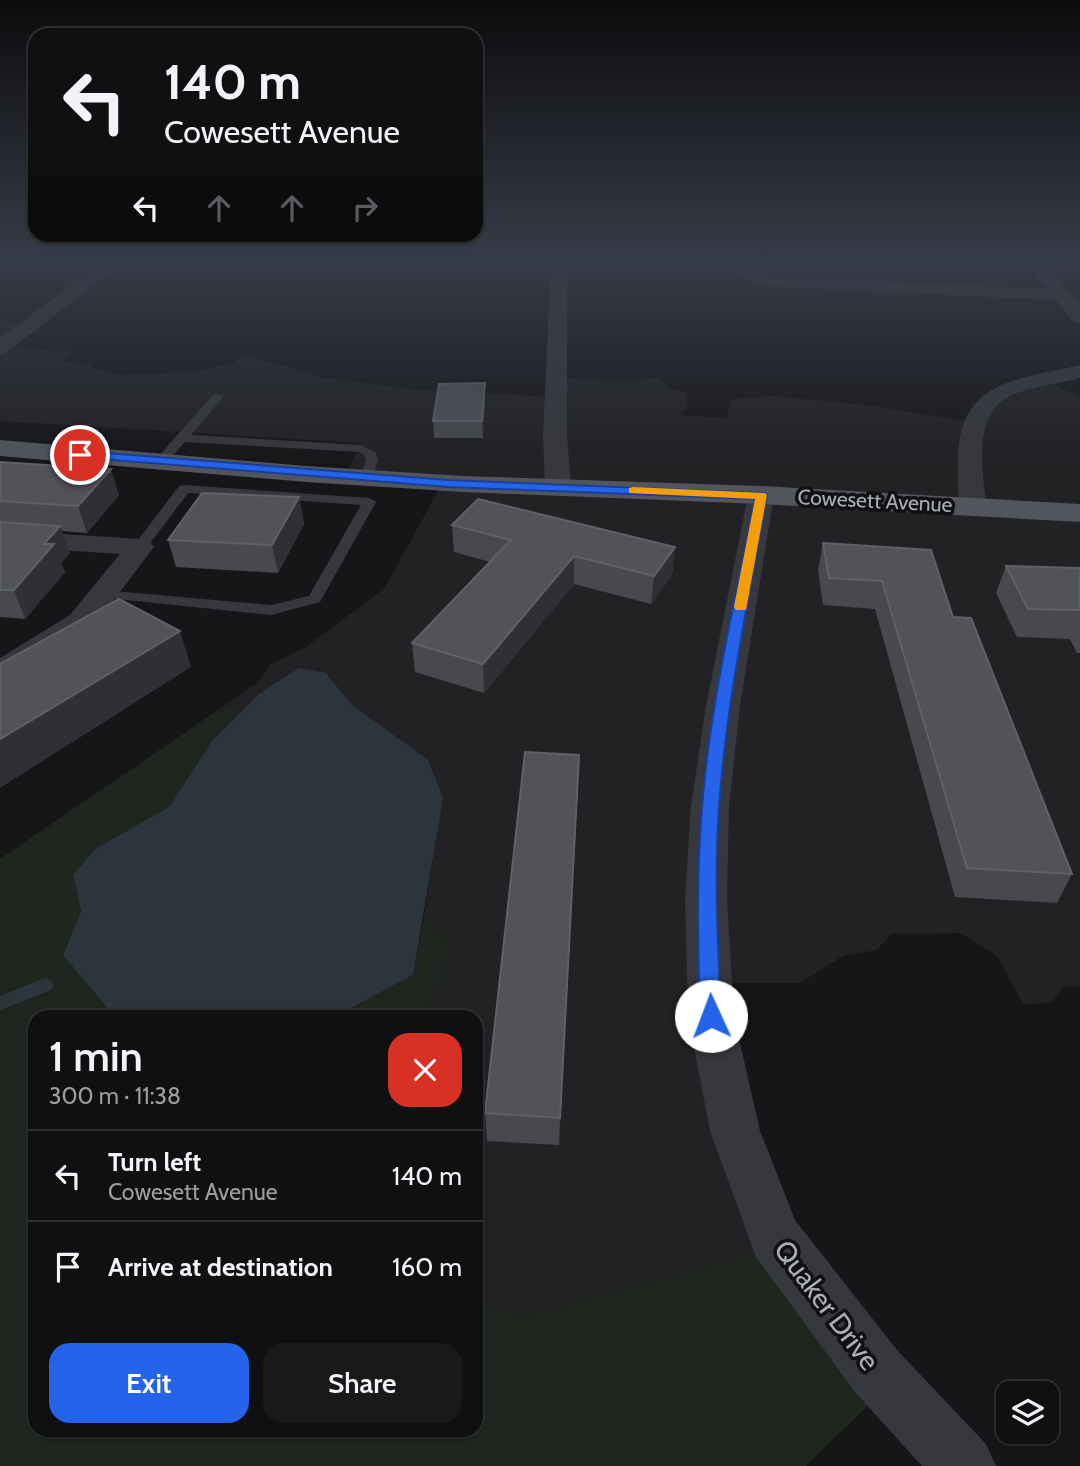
<!DOCTYPE html>
<html lang="en">
<head>
<meta charset="utf-8">
<style>
	body { margin:0; font-family:Cabin,sans-serif; background:#19191b; color:#f1f3f6; height:100vh; display:flex; flex-direction:column; font-size:26px; white-space:nowrap }
	* { box-sizing:border-box; margin:0 }
	p { font-size:23px; color:#9c9d9f }
	.icon { flex:none; width:38px; height:38px; fill:none; stroke:currentColor; stroke-width:2; stroke-linecap:round; stroke-linejoin:round }
	.map { position:relative; flex:1; overflow:hidden }
	.sheet { position:absolute; left:28px; top:1010px; width:455px; height:427px; display:flex; flex-direction:column; background:#101012; border-radius:21px; box-shadow:0 2px 5px #0004,0 0 0 2px #303032 }
	.sheet>* { flex:none }
	.top-card { position:absolute; left:28px; top:28px; width:455px; height:214px; border-radius:21px; box-shadow:0 2px 5px #0004,0 0 0 2px #303032; background:#101012; color:#f1f3f6; overflow:hidden }
	.fabs { position:absolute; left:996px; top:1381px; display:grid; gap:14px }
	.fabs a { display:grid; place-items:center; width:63px; height:63px; border-radius:14px; background:#101012; box-shadow:0 2px 5px #0004,0 0 0 2px #303032; font-size:35px }
	.pin { position:absolute; display:grid; place-items:center; width:60px; height:60px; color:#fff; margin:-30px; border:4px solid #fff; border-radius:50%; box-shadow:0 2px 7px #0007 }
	.me { position:absolute; width:77px; margin:-38px; rotate:358deg; stroke-linejoin:round; filter:drop-shadow(0 0 5px #0008) }
	.turn { display:flex; align-items:center; gap:24px; height:147px; padding:0 21px; font-size:32px }
	.turn .icon { width:91px; height:91px; stroke-width:2.5 }
	.turn b { display:block; font-size:49px; line-height:60px }
	.lanes { display:flex; align-items:center; height:66px; padding:0 21px; background:#0003; justify-content:center; gap:35px; direction:ltr }
	.lanes .off { opacity:.35 }
	.round { display:grid; place-items:center; flex:none; width:74px; height:74px; border-radius:21px; background:#19191b }
	.head { display:flex; align-items:center; justify-content:space-between; height:119px; padding:0 21px }
	h1 { font-size:42px; font-weight:600; line-height:52px }
	.button { display:flex; gap:14px; margin-top:auto; padding:14px 21px }
	.button a { flex:1; height:80px; border-radius:21px; background:#2563eb; color:#fff; font-size:28px; font-weight:600; line-height:80px; text-align:center }
	.button a+a { background:#19191b; color:#f1f3f6 }
	ul { padding:0; list-style:none }
	li { display:flex; align-items:center; gap:21px; height:91px; padding:0 21px; border-top:2px solid #303032 }
	li div { flex:1 }
	li b { display:block; font-size:26px }
	li em { font-style:normal }
	.map>svg:first-child { display:block }
	.built { fill:#222225 }
	.green { fill:#1e261f }
	.water { fill:#2c353c }
	.lines { fill:none; stroke-linecap:round; stroke-linejoin:round }
	.stream { fill:#2c353c; fill-rule:evenodd }
	.service { fill:#37383d; fill-rule:evenodd }
	.minor { fill:#37383d; fill-rule:evenodd }
	.primary { fill:#53555c; fill-rule:evenodd }
	.wall { fill:#47494d }
	.shaded-wall { fill:#2f3033 }
	.building { fill:#525359; stroke:#5f6168; stroke-width:2 }
	.route { fill:#2563eb; stroke:#184099; stroke-width:2 }
	.slow { fill:#f59e0b }
	.labels { text-anchor:middle; stroke-width:7; stroke-linejoin:round; paint-order:stroke }
	.far-street-label { font-size:21px; fill:#a8adb8; stroke:#111113 }
	.near-street-label { font-size:28px; fill:#a8adb8; stroke:#111113 }
</style>
</head>
<body>
<div class="map">
<svg width="1080" height="1466" viewBox="0 0 1080 1466">
	<rect width="100%" height="100%" fill="#161618"/>
	<path class="built" d="M 0,321 L 35,324 L 11,347 L 71,352 L 63,362 L 91,365 L 92,368 L 118,375 L 190,372 L 232,364 L 244,355 L 326,378 L 412,389 L 554,397 L 559,378 L 622,381 L 660,378 L 669,388 L 687,393 L 687,408 L 680,415 L 727,418 L 731,399 L 773,396 L 874,406 L 967,421 L 982,405 L 1047,381 L 1080,397 L 1080,987 L 1064,986 L 1051,1003 L 1023,1004 L 997,956 L 960,933 L 891,934 L 877,950 L 843,956 L 800,983 L 719,983 L 760,1252 L 519,1318 L 476,1300 L 476,1017 L 426,1017 L 450,945 L 424,917 L 442,798 L 351,704 L 326,673 L 259,694 L 243,710 L 218,710 L 258,682 L 272,663 L 303,649 L 384,589 L 443,482 L 346,473 L 361,443 L 0,421 Z"/>
	<g class="green">
		<path d="M 218,710 L 243,710 L 212,741 L 169,807 L 95,849 L 73,875 L 81,911 L 63,955 L 115,1017 L 35,1017 L 35,1430 L 476,1430 L 476,1300 L 519,1318 L 760,1252 L 885,1389 L 806,1466 L 0,1466 L 0,859 Z"/>
		<path d="M 424,917 L 450,945 L 426,1017 L 334,1017 L 413,975 Z"/>
	</g>
	<path class="water" d="M 299,668 L 326,673 L 351,704 L 428,760 L 443,798 L 413,975 L 334,1017 L 115,1017 L 63,955 L 81,911 L 73,875 L 95,849 L 169,807 L 212,741 L 259,694 Z"/>
	<g class="lines">
		<path class="stream" d="M 45,978 L 51,980 L 53,985 L 51,990 L 0,1010 L 0,996 Z"/>
		<g class="service">
			<path d="M 217,394 L 223,397 L 191,435 L 361,445 L 376,453 L 378,460 L 372,478 L 366,482 L 360,478 L 366,460 L 364,455 L 359,452 L 185,442 L 164,465 L 156,465 L 156,459 L 213,395 Z"/>
			<path d="M 184,485 L 369,498 L 376,502 L 320,602 L 271,615 L 98,597 L 96,594 L 98,591 L 103,590 L 271,605 L 309,596 L 361,505 L 188,493 L 145,550 L 135,550 L 135,544 L 179,486 Z"/>
		</g>
		<g class="minor">
			<path d="M 107,259 L 127,259 L 7,352 L 0,354 L 0,338 Z"/>
			<path d="M 551,259 L 567,259 L 567,436 L 571,486 L 567,491 L 558,494 L 549,491 L 545,486 L 543,436 Z"/>
			<path d="M 726,259 L 743,259 L 750,268 L 769,276 L 1047,289 L 1034,273 L 1015,259 L 1036,259 L 1046,265 L 1080,305 L 1080,323 L 1073,321 L 1056,300 L 769,286 L 738,275 Z"/>
			<path d="M 1080,365 L 1080,378 C 1057,384 1032,386 1010,396 C 972,415 982,472 987,507 L 983,513 L 974,515 L 965,513 C 956,500 958,480 958,465 C 957,379 1014,381 1080,365 Z"/>
			<path d="M 761,487 L 770,490 L 774,495 L 740,706 L 729,806 L 727,898 L 734,1016 L 760,1131 L 795,1220 L 897,1350 L 986,1444 L 996,1466 L 922,1466 L 855,1392 L 756,1257 L 710,1131 L 688,1016 L 685,898 L 691,806 L 706,706 L 748,495 L 752,490 Z"/>
			<path d="M 0,530 L 140,539 L 150,541 L 154,547 L 92,629 L 12,679 L 0,682 L 0,658 L 70,615 L 120,554 L 0,546 Z"/>
		</g>
		<path class="primary" d="M 0,440 L 306,466 L 463,476 L 761,486 L 1080,504 L 1080,522 L 761,504 L 463,492 L 306,482 L 0,456 Z"/>
	</g>
	<g class="wall">
		<path d="M 485,400 L 483,438 L 434,438 L 433,421 Z"/>
		<path d="M 0,462 L 119,495 L 87,533 L 62,531 L 70,553 L 61,563 L 65,572 L 25,619 L 0,617 Z"/>
		<path d="M 299,497 L 304,524 L 278,573 L 176,567 L 168,540 Z"/>
		<path d="M 452,525 L 675,547 L 672,575 L 651,604 L 574,584 L 484,693 L 415,672 L 412,643 L 490,562 L 454,552 Z"/>
		<path d="M 823,543 L 953,617 L 1072,874 L 1057,903 L 955,897 L 875,609 L 823,605 L 818,570 Z"/>
		<path d="M 1006,566 L 1080,568 L 1080,653 L 1077,653 L 1070,639 L 1017,637 L 996,593 Z"/>
		<path d="M 578,784 L 559,1145 L 487,1141 L 485,1113 Z"/>
	</g>
	<g class="shaded-wall">
		<path d="M 485,383 L 485,400 L 483,438 L 482,421 Z"/>
		<path d="M 111,469 L 119,495 L 87,533 L 78,506 Z"/>
		<path d="M 299,497 L 304,524 L 278,573 L 272,545 Z"/>
		<path d="M 60,526 L 70,553 L 61,563 L 65,572 L 25,619 L 14,590 L 44,544 Z"/>
		<path d="M 675,547 L 672,575 L 651,604 L 654,576 Z"/>
		<path d="M 574,556 L 574,584 L 484,693 L 483,664 Z"/>
		<path d="M 180,631 L 191,667 L 0,788 L 0,739 Z"/>
		<path d="M 579,755 L 578,784 L 559,1145 L 560,1118 Z"/>
	</g>
	<g class="building">
		<path d="M 485,383 L 482,421 L 433,421 L 439,384 Z"/>
		<path d="M 0,462 L 111,469 L 78,506 L 0,501 Z"/>
		<path d="M 202,493 L 299,497 L 272,545 L 168,540 Z"/>
		<path d="M 478,499 L 675,547 L 654,576 L 574,556 L 483,664 L 412,643 L 511,540 L 452,525 Z"/>
		<path d="M 0,522 L 60,526 L 44,544 L 54,544 L 14,590 L 0,590 Z"/>
		<path d="M 823,543 L 931,550 L 953,617 L 971,618 L 1072,874 L 967,868 L 882,581 L 829,578 Z"/>
		<path d="M 1006,566 L 1080,568 L 1080,610 L 1028,609 Z"/>
		<path d="M 119,599 L 180,631 L 0,739 L 0,664 Z"/>
		<path d="M 525,752 L 579,755 L 560,1118 L 485,1113 Z"/>
	</g>
	<linearGradient id="sky" x2="0" y2="1"><stop stop-color="#0c0c0d"/><stop offset="0.56" stop-color="#363c48"/><stop offset="1" stop-color="#363c48" stop-opacity="0"/></linearGradient>
	<rect width="1080" height="465" fill="url(#sky)"/>
	<path class="route" d="M 80,451 L 448,480 L 765,493 L 767,495 C 749,599 726,703 719,807 C 714,877 718,946 721,1016 L 718,1022 L 711,1025 L 703,1022 L 700,1016 C 698,946 696,878 702,808 C 710,704 735,601 755,499 L 448,487 L 76,457 L 75,455 Z"/>
	<path class="slow" d="M 633,487 L 765,493 L 767,495 L 746,610 L 736,610 L 734,607 L 755,499 L 629,493 L 629,488 Z"/>
	<g class="labels">
		<g class="far-street-label">
			<text transform="translate(875 501) rotate(3)" y="7">Cowesett Avenue</text>
		</g>
		<g class="near-street-label">
			<text transform="translate(827 1305) rotate(53)" y="10">Quaker Drive</text>
		</g>
	</g>
</svg>
<div class="fabs">
<a><svg class="icon" aria-label="layers" viewBox="0 0 24 24"><path d="M12 4l9 5-9 5-9-5zM3 14l9 5 9-5"/></svg></a>
</div>
<div class="pin" style="left:80px;top:455px;background:#d93025"><svg class="icon" aria-label="arrive" viewBox="0 0 24 24"><path d="M6 21V4h12l-3 4 3 4H6"/></svg></div>
<svg class="me" style="left:711px;top:1016px" viewBox="-20 -20 40 40"><circle r="19" fill="#fff"/><path d="M0-13L10 11 0 6-10 11z" fill="#2563eb"/></svg>
<div class="top-card">
<div class="turn"><svg class="icon" aria-label="left" viewBox="0 0 24 24"><path d="M17 20v-9H6M10 6l-5 5 5 5"/></svg><div><b>140 m</b>Cowesett Avenue</div></div>
<div class="lanes"><svg class="icon" aria-label="left" viewBox="0 0 24 24"><path d="M17 20v-9H6M10 6l-5 5 5 5"/></svg><svg class="icon off" aria-label="ahead" viewBox="0 0 24 24"><path d="M12 20V5M6 11l6-6 6 6"/></svg><svg class="icon off" aria-label="ahead" viewBox="0 0 24 24"><path d="M12 20V5M6 11l6-6 6 6"/></svg><svg class="icon off" aria-label="right" viewBox="0 0 24 24"><path d="M7 20v-9h11M14 6l5 5-5 5"/></svg></div>
</div>
<section class="sheet">
<div class="head"><div><h1>1 min</h1><p>300 m · 11:38</p></div><a class="round" style="background:#d93025;color:#fff"><svg class="icon" aria-label="close" viewBox="0 0 24 24"><path d="M6 6l12 12M18 6L6 18"/></svg></a></div>
<ul>
<li><svg class="icon" aria-label="left" viewBox="0 0 24 24"><path d="M17 20v-9H6M10 6l-5 5 5 5"/></svg><div><b>Turn left</b><p>Cowesett Avenue</p></div><em>140 m</em></li>
<li><svg class="icon" aria-label="arrive" viewBox="0 0 24 24"><path d="M6 21V4h12l-3 4 3 4H6"/></svg><div><b>Arrive at destination</b></div><em>160 m</em></li>
</ul>
<div class="button"><a>Exit</a><a>Share</a></div>
</section>
</div>
</body>
</html>
